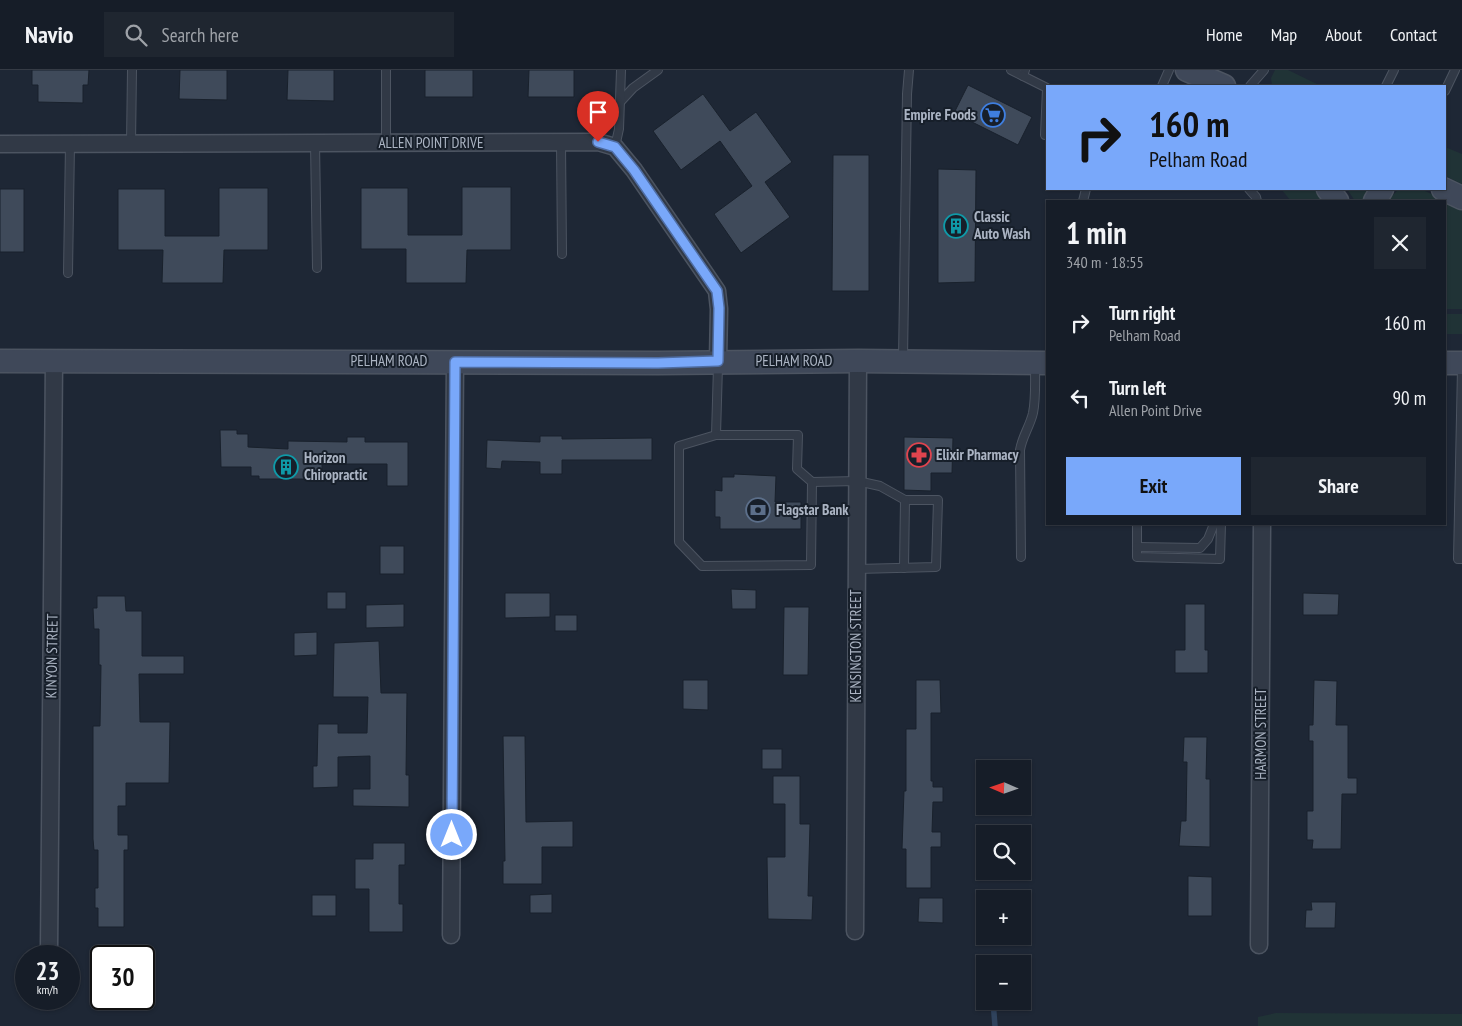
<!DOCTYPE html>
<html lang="en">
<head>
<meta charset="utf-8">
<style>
	body { margin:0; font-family:"PT Sans Narrow",sans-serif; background:#1f2630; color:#f1f3f6; height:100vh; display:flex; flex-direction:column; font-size:19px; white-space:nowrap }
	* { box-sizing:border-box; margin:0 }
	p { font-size:16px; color:#9ea2a8 }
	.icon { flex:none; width:28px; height:28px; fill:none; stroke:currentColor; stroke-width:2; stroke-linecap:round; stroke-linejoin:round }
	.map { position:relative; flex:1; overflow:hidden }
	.sheet { position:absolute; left:1046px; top:130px; width:400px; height:325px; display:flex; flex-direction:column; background:#161d28; border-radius:0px; box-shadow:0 1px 4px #0004,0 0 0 1px #353b45 }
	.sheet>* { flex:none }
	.banner { position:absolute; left:1046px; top:15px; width:400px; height:105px; border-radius:0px; box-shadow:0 1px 4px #0004,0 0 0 1px #353b45; background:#79a8fa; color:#111; overflow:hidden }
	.needle { width:32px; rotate:272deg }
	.fabs { position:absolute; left:976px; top:690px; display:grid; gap:10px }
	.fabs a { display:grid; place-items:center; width:55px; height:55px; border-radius:0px; background:#161d28; box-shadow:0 1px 4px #0004,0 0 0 1px #353b45; font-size:25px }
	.speed { position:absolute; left:15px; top:875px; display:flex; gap:10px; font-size:25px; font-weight:700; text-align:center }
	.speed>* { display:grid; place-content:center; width:65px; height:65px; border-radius:50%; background:#161d28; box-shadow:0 1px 4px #0004,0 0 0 1px #353b45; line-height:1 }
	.speed small { font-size:12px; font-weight:400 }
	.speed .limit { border:2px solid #111; border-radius:8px; background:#fff; color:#111 }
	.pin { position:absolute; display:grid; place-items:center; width:42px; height:42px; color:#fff; margin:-51px -21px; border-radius:50% 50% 50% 0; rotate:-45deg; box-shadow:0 0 5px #0007 }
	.pin .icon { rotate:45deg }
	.me { position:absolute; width:55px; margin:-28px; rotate:0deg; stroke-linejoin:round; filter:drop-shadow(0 0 4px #0008) }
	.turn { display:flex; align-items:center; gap:18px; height:105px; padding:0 20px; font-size:22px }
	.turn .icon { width:65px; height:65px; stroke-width:2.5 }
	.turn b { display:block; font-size:35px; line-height:42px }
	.round { display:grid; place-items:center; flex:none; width:52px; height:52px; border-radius:0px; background:#1f2630 }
	.overview { display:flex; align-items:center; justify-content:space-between; height:85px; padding:0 20px }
	h1 { font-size:30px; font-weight:800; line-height:38px }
	.primary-button { display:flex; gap:10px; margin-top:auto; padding:10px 20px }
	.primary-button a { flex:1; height:58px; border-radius:0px; background:#79a8fa; color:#111; font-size:20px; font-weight:800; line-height:58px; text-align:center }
	.primary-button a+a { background:#1f2630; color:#f1f3f6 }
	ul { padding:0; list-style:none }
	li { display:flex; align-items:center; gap:15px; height:75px; padding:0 20px }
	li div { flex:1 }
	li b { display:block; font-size:19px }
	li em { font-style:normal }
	header { display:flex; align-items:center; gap:30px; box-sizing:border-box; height:70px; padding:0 25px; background:#161d28; border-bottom:1px solid #353b45 }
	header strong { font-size:24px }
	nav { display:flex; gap:28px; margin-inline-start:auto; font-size:18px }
	.search { width:350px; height:45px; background:#1f2630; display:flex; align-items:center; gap:12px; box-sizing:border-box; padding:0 18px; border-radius:0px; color:#9ea2a8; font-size:19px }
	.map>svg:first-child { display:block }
	.green { fill:#203336 }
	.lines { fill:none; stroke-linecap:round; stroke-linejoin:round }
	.stream { stroke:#30435d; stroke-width:5.5 }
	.building { fill:#3f4a5a; stroke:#19212c }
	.service-casing { stroke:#4c5461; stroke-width:10 }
	.minor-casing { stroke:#4c5461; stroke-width:19 }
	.secondary-casing { stroke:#4c5461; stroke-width:25 }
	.service { stroke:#313946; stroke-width:8 }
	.minor { stroke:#313946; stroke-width:16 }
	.secondary { stroke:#3f4859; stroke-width:22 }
	.route-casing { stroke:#4f6da2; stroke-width:12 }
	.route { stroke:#79a8fa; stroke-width:9 }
	.labels { text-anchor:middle; stroke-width:4; stroke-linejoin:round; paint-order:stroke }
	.poi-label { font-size:15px; font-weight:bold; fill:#abb4c3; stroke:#171f2a; text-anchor:start }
	.street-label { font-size:15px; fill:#abb4c3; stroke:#171f2a }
</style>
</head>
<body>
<header>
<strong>Navio</strong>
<div class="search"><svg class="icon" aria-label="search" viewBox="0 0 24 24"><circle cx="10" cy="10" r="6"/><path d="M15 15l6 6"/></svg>Search here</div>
<nav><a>Home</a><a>Map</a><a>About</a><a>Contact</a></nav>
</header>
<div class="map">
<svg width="1462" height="956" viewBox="0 0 1462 956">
	<rect width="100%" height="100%" fill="#1e2735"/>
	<g class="green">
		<path d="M 1275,0 L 1288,0 L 1321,16 L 1272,16 L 1271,8 Z"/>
		<path d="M 1445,77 L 1462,84 L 1462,114 L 1445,106 Z"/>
		<path d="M 1281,119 L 1314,119 L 1322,131 L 1291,131 Z"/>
		<path d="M 1347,119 L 1371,119 L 1364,131 L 1355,131 Z"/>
		<path d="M 1399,119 L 1421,119 L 1462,139 L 1462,239 L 1445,239 L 1445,131 L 1389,131 L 1392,126 Z"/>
		<rect x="1445" y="244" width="17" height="20"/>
		<path d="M 1276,943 L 1462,944 L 1462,956 L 1258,956 L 1258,947 Z"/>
	</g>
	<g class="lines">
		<path class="stream" d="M 993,931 L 995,956"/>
	</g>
	<g class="building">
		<path d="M 32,0 L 89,0 L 88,15 L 83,15 L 83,33 L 38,32 L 38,15 L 32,15 Z"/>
		<path d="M 180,0 L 227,0 L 227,30 L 179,29 Z"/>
		<path d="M 288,0 L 334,0 L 334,31 L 287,30 Z"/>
		<rect x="425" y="0" width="48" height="27"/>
		<path d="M 529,0 L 574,0 L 574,27 L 528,27 Z"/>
		<path d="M 968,15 L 1032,47 L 1018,75 L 954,43 Z"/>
		<path d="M 703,24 L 730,61 L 756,42 L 792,92 L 765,112 L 790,147 L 741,183 L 714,144 L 752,116 L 720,71 L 681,100 L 653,61 Z"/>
		<path d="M 833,85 L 869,85 L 869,221 L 832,221 Z"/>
		<path d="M 938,99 L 976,100 L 975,212 L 938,213 Z"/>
		<path d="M 462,117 L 511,117 L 511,180 L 467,180 L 466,213 L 406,213 L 406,179 L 361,179 L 361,118 L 408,118 L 408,165 L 462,165 Z"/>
		<path d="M 219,118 L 268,118 L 268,180 L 224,180 L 223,213 L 162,213 L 163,180 L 118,180 L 118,119 L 165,119 L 165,166 L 219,166 Z"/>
		<rect x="0" y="119" width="24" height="63"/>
		<path d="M 220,360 L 237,360 L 237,364 L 248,364 L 248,377 L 288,379 L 288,371 L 347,372 L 347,367 L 365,367 L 365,372 L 408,372 L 408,416 L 387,416 L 387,394 L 322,394 L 322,409 L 259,409 L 259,406 L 251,406 L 251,397 L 221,397 Z"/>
		<path d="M 540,366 L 562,366 L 562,369 L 652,368 L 652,390 L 562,390 L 562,404 L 540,404 L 540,392 L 502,391 L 501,399 L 486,398 L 487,370 L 540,372 Z"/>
		<path d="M 904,367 L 953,368 L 952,403 L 931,403 L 931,421 L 904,420 Z"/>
		<path d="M 734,404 L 776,406 L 775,432 L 801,432 L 801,459 L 720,459 L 720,447 L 715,447 L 715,420 L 722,421 L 722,407 L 734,407 Z"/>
		<rect x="380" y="476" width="24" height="28"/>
		<path d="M 731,519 L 756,520 L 756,539 L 732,539 Z"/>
		<rect x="327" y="522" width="19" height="17"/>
		<path d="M 505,523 L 550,523 L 550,547 L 505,548 Z"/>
		<path d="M 1303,523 L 1339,524 L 1338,545 L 1303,545 Z"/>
		<path d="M 97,526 L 125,526 L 126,541 L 142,541 L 142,586 L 184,586 L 184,604 L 139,604 L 140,652 L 170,652 L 169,713 L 126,713 L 126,736 L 118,736 L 118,765 L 128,765 L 128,780 L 124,780 L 124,857 L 98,857 L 98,838 L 95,838 L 95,818 L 98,818 L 98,780 L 94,780 L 93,769 L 93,656 L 100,656 L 101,595 L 99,595 L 99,559 L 94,559 L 93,538 L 97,538 Z"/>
		<path d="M 404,534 L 404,557 L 366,558 L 366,535 Z"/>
		<path d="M 1185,534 L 1205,534 L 1205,580 L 1208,580 L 1208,603 L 1175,603 L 1175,580 L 1185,580 Z"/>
		<path d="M 784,537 L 809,537 L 808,605 L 783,605 Z"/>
		<rect x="555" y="545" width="22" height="16"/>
		<path d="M 317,562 L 317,585 L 294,586 L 294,563 Z"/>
		<path d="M 379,571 L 381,623 L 407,623 L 406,705 L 409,705 L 409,737 L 353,736 L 353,719 L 370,719 L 370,686 L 338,687 L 338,717 L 313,718 L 313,696 L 317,696 L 318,654 L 338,654 L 338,663 L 367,663 L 368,627 L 333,627 L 334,573 Z"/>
		<path d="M 683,610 L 708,610 L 708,640 L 683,639 Z"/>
		<path d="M 916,610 L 940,610 L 941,643 L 931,643 L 931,711 L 933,711 L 933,717 L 943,717 L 943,732 L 933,732 L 932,762 L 941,762 L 941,777 L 931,777 L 931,818 L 906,818 L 906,779 L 902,779 L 904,721 L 906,721 L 906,659 L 916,659 Z"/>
		<path d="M 1314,610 L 1337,611 L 1336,655 L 1348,655 L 1348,708 L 1357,708 L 1357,724 L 1342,724 L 1341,779 L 1312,779 L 1313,770 L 1307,770 L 1307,741 L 1313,741 L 1313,671 L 1309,671 L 1309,655 L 1313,655 Z"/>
		<path d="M 503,666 L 525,666 L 526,752 L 573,751 L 573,777 L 542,777 L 542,814 L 503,814 L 503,791 L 505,791 Z"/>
		<path d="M 1184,667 L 1207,667 L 1206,709 L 1210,709 L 1210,777 L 1179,776 L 1181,751 L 1186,751 L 1187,692 L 1183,692 Z"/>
		<rect x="762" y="679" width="20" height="20"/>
		<path d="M 773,706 L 800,706 L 800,754 L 810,754 L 808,826 L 813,826 L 812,850 L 768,849 L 767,787 L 785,787 L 785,734 L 773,734 Z"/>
		<path d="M 373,773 L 405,773 L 405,795 L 399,795 L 399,834 L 403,834 L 403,862 L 369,862 L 369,819 L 355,819 L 355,789 L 373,789 Z"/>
		<path d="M 1188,806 L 1212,807 L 1212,846 L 1188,846 Z"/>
		<path d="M 552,824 L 552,843 L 530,843 L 530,825 Z"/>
		<rect x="312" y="825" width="24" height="21"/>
		<path d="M 919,828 L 943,828 L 943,853 L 918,852 Z"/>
		<path d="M 1311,832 L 1336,832 L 1335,858 L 1305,858 L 1306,840 L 1312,840 Z"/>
	</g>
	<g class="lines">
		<g class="service-casing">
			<g id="service">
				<path d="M 386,0 L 386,73"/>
				<path d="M 1011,0 L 1023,6 L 1025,0"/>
				<path d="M 1023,6 L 1047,18 L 1045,65"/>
				<path d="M 1162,16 L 1169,0"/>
				<path d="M 1250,16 L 1264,0"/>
				<path d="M 1386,16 L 1394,0"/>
				<path d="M 1445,21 L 1455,0"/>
				<path d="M 621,31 L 633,18 L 658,0"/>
				<path d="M 561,72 L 562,184"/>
				<path d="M 315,73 L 317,198"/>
				<path d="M 131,74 L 132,0"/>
				<path d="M 615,77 L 619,59 L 621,0"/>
				<path d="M 1249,119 L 1256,127 L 1257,131"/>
				<path d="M 1083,131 L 1086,119"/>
				<path d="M 68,203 L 70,74"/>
				<path d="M 903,289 L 907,24 L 909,0"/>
				<path d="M 718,296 L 716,365 L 798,365 L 797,399 L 812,412 L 857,411 L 880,416 L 905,430 L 938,430 L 936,497 L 857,499"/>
				<path d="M 1462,298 L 1458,489 L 1462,489"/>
				<path d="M 716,365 L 679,376 L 679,472 L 702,496 L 811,495 L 812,412"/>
				<path d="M 1137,454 L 1137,487 L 1220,489 L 1221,454"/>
				<path d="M 1137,477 L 1200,478 L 1208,469 L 1214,454"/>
				<path d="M 1021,487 L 1020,380 C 1022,367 1030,356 1033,343 C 1036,328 1035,311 1035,295"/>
				<path d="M 904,498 L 905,430"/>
			</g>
		</g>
		<g class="minor-casing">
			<g id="minor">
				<path d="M 0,74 L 598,72 L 615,77 L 634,100 L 717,221 L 719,239 L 718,291"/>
				<path d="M 855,861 L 858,291"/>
				<path d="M 451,865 L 455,291"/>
				<path d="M 1259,875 L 1262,454"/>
				<path d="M 49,881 L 54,291"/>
			</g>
		</g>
		<g class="secondary-casing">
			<g id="secondary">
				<path d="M 1187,0 L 1224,16"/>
				<path d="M 1328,119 L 1337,131"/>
				<path d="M 1443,119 L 1462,128"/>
				<path d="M 1375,131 L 1382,119"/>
				<path d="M 0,291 L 658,293 L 858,291 L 1048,293"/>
				<path d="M 1445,293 L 1462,293"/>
			</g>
		</g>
		<use href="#service" class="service"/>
		<use href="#minor" class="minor"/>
		<use href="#secondary" class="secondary"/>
	</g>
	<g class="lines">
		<g class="route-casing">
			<path id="route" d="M 452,765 L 455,292 L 658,293 L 718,291 L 719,238 L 717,221 L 634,100 L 615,77 L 598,72"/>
		</g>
		<use href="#route" class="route"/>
	</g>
	<defs>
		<g id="supermarket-ring" transform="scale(1.25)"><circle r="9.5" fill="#171f2a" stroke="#3f7fe0" stroke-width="1.5"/><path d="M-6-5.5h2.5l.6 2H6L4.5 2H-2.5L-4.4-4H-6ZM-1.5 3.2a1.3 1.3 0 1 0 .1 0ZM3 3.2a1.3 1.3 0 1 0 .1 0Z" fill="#3f7fe0"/></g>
		<g id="building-ring" transform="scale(1.25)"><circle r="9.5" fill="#171f2a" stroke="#0f9aa8" stroke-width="1.5"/><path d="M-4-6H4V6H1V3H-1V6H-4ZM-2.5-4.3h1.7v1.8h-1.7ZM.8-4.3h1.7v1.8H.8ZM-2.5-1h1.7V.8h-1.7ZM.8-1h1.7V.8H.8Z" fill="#0f9aa8"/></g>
		<g id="pharmacy-ring" transform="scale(1.25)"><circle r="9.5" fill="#171f2a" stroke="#e0444e" stroke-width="1.5"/><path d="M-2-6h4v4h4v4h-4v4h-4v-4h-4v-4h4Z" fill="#e0444e"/></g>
		<g id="bank-ring" transform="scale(1.25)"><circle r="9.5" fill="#171f2a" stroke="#5c6f8a" stroke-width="1.5"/><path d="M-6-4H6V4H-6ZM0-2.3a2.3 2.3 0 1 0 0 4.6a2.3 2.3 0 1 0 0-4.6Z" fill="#5c6f8a"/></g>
	</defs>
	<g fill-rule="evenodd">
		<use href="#supermarket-ring" x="993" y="45"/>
		<use href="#building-ring" x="956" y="156"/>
		<use href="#pharmacy-ring" x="919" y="385"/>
		<use href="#building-ring" x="286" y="397"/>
		<use href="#bank-ring" x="758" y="440"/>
	</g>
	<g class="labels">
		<g class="poi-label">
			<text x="976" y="50" text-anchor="end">Empire Foods</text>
			<text x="974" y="152">Classic<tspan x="974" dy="17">Auto Wash</tspan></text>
			<text x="936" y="390">Elixir Pharmacy</text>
			<text x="304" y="393">Horizon<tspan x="304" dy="17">Chiropractic</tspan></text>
			<text x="776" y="445">Flagstar Bank</text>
		</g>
		<g class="street-label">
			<text x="431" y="78">ALLEN POINT DRIVE</text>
			<text x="389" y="296">PELHAM ROAD</text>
			<text x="794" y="296">PELHAM ROAD</text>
			<text transform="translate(856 576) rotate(-90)" y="5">KENSINGTON STREET</text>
			<text transform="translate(52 586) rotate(-89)" y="5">KINYON STREET</text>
			<text transform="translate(1261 664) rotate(-90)" y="5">HARMON STREET</text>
		</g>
	</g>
</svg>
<div class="fabs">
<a><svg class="needle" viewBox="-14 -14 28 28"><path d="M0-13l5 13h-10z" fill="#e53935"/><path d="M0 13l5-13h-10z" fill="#9ea2a8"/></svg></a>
<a><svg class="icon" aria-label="search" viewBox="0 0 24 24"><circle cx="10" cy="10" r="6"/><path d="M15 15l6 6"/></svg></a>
<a>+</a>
<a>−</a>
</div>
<div class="speed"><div>23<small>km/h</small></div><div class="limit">30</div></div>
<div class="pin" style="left:598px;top:72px;background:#d93025"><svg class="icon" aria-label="arrive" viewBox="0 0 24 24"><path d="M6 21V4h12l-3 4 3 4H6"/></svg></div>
<svg class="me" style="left:452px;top:765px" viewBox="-20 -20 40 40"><circle r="17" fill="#79a8fa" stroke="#fff" stroke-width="3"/><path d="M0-11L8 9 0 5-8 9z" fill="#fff"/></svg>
<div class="banner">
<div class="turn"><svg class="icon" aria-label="right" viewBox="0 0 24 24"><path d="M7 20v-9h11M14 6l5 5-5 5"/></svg><div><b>160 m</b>Pelham Road</div></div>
</div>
<section class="sheet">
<div class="overview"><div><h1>1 min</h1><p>340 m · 18:55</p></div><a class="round"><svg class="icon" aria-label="close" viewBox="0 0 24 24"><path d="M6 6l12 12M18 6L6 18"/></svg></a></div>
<ul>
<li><svg class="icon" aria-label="right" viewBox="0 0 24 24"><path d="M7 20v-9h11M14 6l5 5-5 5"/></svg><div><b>Turn right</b><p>Pelham Road</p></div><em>160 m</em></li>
<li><svg class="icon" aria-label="left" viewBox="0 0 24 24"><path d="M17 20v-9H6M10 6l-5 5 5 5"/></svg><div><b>Turn left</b><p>Allen Point Drive</p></div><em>90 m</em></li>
</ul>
<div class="primary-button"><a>Exit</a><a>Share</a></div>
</section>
</div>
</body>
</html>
